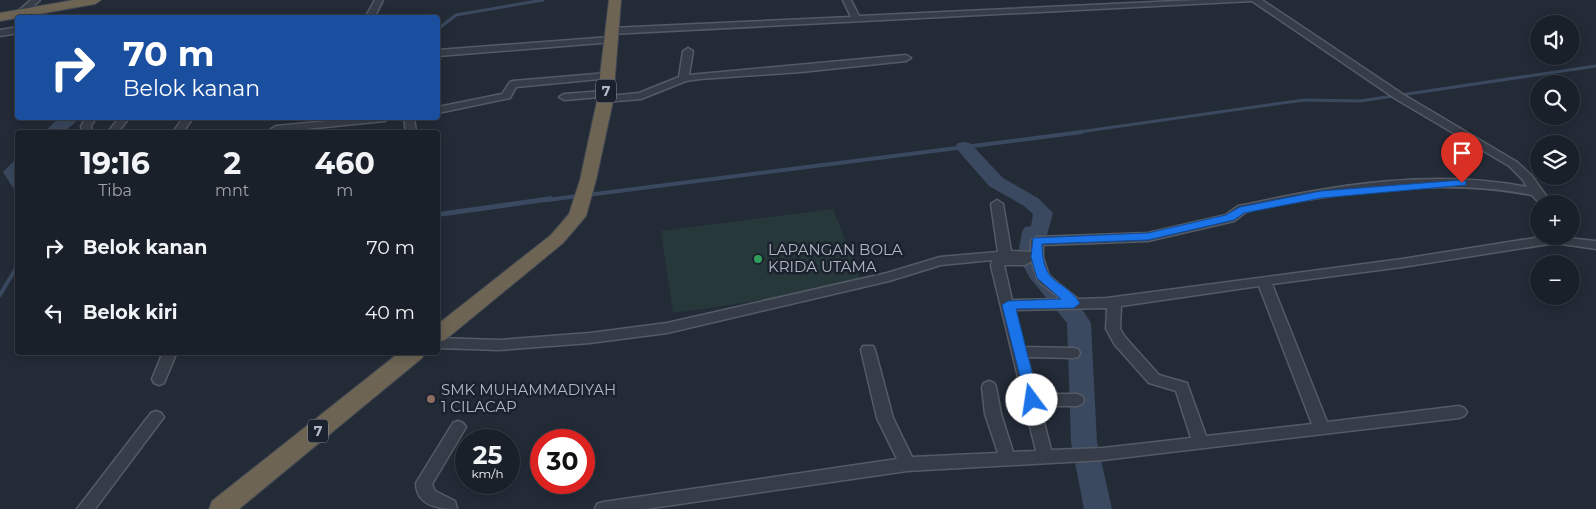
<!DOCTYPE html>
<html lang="id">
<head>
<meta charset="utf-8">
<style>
	body { margin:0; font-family:Montserrat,sans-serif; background:#232831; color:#f1f3f6; height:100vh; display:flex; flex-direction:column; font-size:19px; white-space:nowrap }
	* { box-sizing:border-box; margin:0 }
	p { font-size:16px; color:#9fa3a8 }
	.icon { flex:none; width:28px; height:28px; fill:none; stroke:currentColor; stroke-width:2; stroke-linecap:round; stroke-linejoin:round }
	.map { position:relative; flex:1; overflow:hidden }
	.sheet { position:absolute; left:15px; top:130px; width:425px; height:225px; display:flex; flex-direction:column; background:#1a2029; border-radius:5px; box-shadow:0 2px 12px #0003,0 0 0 1px #383e46 }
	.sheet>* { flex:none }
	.top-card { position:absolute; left:15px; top:15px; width:425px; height:105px; border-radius:5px; box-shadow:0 2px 12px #0003,0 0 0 1px #383e46; background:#1a4fa0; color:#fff; overflow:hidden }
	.buttons { position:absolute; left:1530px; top:15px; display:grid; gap:10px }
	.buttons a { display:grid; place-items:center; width:50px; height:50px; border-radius:50%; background:#1a2029; box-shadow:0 2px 12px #0003,0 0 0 1px #383e46; font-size:25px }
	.speed { position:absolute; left:455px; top:429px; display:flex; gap:10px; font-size:25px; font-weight:700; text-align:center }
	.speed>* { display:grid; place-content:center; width:65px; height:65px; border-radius:50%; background:#1a2029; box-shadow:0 2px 12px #0003,0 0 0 1px #383e46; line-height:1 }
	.speed small { font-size:12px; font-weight:400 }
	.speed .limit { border:8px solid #d22; background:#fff; color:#111 }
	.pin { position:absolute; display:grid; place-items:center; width:42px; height:42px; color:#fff; margin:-51px -21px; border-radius:50% 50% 50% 0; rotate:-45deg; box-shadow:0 0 5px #0007 }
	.pin .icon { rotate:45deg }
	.me { position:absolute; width:55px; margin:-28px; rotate:346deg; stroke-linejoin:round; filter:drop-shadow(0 0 4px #0008) }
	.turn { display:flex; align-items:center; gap:18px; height:105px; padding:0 25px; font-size:22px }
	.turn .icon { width:65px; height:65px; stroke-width:2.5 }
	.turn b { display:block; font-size:35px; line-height:42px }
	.eta { display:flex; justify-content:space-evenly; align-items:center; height:85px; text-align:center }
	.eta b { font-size:30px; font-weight:700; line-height:35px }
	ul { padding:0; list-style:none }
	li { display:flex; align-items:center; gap:15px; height:65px; padding:0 25px }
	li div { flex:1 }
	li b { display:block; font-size:19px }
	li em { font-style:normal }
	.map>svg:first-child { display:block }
	.green { fill:#263839 }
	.water { fill:#3a495f }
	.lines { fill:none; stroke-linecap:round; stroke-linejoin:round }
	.stream-far1 { stroke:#3a495f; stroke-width:3 }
	.stream { stroke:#3a495f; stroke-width:4 }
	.river { fill:#3a495f; fill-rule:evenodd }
	.minor-casing { stroke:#545b66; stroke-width:3 }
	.highway-casing { stroke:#414853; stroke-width:2 }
	.minor { fill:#373d48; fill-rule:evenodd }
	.highway { fill:#6d6454; fill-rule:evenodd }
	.route { fill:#1a73e8; stroke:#114b97 }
	.leisure-dot { fill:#2e9e5b; stroke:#1c222d; stroke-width:2 }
	.education-dot { fill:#8d6e63; stroke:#1c222d; stroke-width:2 }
	.labels { text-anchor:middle; stroke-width:5; stroke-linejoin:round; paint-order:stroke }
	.shield { fill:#1c222d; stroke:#848b97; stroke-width:1 }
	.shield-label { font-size:14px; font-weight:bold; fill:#b1b8c4 }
	.poi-label { font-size:15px; fill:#b1b8c4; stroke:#1c222d; text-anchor:start }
</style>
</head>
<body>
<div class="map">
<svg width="1596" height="509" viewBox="0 0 1596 509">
	<rect width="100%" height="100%" fill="#232b37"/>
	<path class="green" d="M 833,209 L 863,286 L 673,313 L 661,231 Z"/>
	<g class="water">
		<path d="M 59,118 L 80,118 L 64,132 L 44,132 Z"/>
		<path d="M 17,158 L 17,194 L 3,172 Z"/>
		<path d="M 552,196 L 552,201 L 438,217 L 438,212 Z"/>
	</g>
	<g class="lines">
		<g class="stream-far1">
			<path d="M 438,29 L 456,15 L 543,0"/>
			<path d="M 1072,133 L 1304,100 L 1360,101 L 1596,66"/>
		</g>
		<g class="stream">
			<path d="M 587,195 L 1082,132"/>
			<path d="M 547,200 L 578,196"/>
			<path d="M 0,295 L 18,265"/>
		</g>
		<path class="river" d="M 964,142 L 970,143 L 1003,178 L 1038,198 L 1053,213 L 1047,235 L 1042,236 L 1040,248 L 1047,270 L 1080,306 L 1091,323 L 1097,442 L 1112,509 L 1084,509 L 1071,442 L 1067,323 L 1030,278 L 1021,262 L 1019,248 L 1022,232 L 1025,227 L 1031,226 L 1033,214 L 1024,206 L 989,186 L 955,147 L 958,143 Z"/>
		<g class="minor-casing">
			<g id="minor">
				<path d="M 31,0 L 40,0 L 23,16 L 17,16 L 17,12 Z"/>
				<path d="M 375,0 L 383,0 L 374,18 L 365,18 Z"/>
				<path d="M 843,0 L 851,0 L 859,16 L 1197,0 L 1262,0 L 1404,95 L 1517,162 L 1531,175 L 1552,204 L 1540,204 L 1532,195 C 1441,177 1346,192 1256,209 L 1246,212 L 1234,221 L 1148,241 L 1043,245 L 1043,257 L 1049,276 L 1078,299 L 1107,298 L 1402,259 L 1547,236 L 1596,241 L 1596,249 L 1555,243 L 1402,267 L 1272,284 L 1327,422 L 1459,406 L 1464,408 L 1467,412 L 1464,416 L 1459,418 L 1103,460 L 907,471 L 645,509 L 595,509 L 597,504 L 603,502 L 897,459 L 877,418 L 861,350 L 863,346 L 873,346 L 875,350 L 893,418 L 912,457 L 998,453 L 985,414 L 982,387 L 984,383 L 989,381 L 994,383 L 996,387 L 1001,414 L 1013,452 L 1036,451 L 991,266 L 992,260 L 941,265 L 889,281 L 667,333 L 590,343 L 499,350 L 438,348 L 438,338 L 499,340 L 590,333 L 667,323 L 887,273 L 940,257 L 998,252 L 991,204 L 997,200 L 1003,204 L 1011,251 L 1031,252 L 1031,241 L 1037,237 L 1148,233 L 1226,215 L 1238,206 L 1249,204 C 1338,184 1437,169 1527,187 L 1522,179 L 1509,166 L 1396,99 L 1252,1 L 611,34 L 607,31 L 611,28 L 851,17 ZM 1032,261 L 1038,281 L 1061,299 L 1012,300 L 1004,265 L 1025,265 ZM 1259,286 L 1312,424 L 1206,436 L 1187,383 L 1159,375 L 1125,337 L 1120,329 L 1121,306 ZM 1107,308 L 1106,329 L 1115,345 L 1149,383 L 1176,391 L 1191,438 L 1103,448 L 1051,450 L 1040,406 L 1077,406 L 1082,404 L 1084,400 L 1082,396 L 1077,394 L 1037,394 L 1027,357 L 1073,358 L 1078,357 L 1080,353 L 1078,349 L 1073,348 L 1024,347 L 1015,310 Z"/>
				<path d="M 18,27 L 18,33 L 0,36 L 0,30 Z"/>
				<path d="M 610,37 L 615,40 L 613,42 L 438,56 L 438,50 Z"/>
				<path d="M 688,48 L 693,51 L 689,75 L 906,55 L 911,58 L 906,61 L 801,72 L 700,79 L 686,81 L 641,99 L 605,102 L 601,101 L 601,97 L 564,100 L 559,97 L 564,94 L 605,91 L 609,92 L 609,96 L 639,93 L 679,77 L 683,51 Z"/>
				<path d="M 607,73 L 612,76 L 610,78 L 516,87 L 510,98 L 438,113 L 438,107 L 502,94 L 510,82 L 513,81 Z"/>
				<path d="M 86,118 L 96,118 L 91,126 L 92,132 L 82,132 L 81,126 Z"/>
				<path d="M 119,118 L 129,118 L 118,132 L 108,132 Z"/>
				<path d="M 183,118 L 193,118 L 183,132 L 173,132 Z"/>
				<path d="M 359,118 L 390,118 L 385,121 L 276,132 L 271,129 L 276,126 Z"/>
				<path d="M 404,118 L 414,118 L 416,132 L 406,132 Z"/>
				<path d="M 163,352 L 177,352 L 164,383 L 159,385 L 154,383 L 152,379 Z"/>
				<path d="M 156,411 L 161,413 L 164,417 L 95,509 L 77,509 L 151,413 Z"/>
				<path d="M 458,421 L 463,423 L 466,427 L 432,484 L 435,491 L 455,501 L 457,509 C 439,509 416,506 416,483 L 453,423 Z"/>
			</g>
		</g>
		<g class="highway-casing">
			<g id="highway">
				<path d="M 74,0 L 101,0 L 95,4 L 0,21 L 0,13 Z"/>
				<path d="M 609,0 L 621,0 L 613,101 L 596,180 L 586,216 L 563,243 L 445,340 L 438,342 L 438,324 L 551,235 L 569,214 L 580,180 L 597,101 Z"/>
				<path d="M 400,352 L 425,352 L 422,358 L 239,509 L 209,509 L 212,501 Z"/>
			</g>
		</g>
		<use href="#minor" class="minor"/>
		<use href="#highway" class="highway"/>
	</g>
	<path class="route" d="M 1462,180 L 1466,181 L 1466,185 L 1321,198 L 1244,213 L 1234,220 L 1148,240 L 1042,244 C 1043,288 1061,276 1080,303 L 1074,308 L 1016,309 L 1039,400 L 1032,406 L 1026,400 L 1002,305 L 1008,301 L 1061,299 L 1037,278 L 1031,257 L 1033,238 L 1148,233 L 1226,215 L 1240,207 L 1321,191 Z"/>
	<circle class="leisure-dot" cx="758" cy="259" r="5"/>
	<circle class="education-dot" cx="431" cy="399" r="5"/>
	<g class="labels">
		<g class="shield">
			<rect x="596" y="79.5" width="20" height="23" rx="4"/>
			<rect x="308" y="419.5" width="20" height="23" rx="4"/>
		</g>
		<g class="shield-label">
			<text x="606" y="96">7</text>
			<text x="318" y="436">7</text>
		</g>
		<g class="poi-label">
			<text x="768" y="255">LAPANGAN BOLA<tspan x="768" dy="17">KRIDA UTAMA</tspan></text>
			<text x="441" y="395">SMK MUHAMMADIYAH<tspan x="441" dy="17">1 CILACAP</tspan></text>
		</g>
	</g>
</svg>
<div class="buttons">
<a><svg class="icon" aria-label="sound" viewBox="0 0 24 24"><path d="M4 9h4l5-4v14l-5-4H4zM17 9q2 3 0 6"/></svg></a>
<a><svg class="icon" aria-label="search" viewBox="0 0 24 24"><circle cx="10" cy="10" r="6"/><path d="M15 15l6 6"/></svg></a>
<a><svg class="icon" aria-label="layers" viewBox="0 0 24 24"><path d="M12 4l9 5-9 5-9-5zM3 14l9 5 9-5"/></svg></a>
<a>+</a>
<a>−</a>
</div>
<div class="speed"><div>25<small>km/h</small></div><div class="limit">30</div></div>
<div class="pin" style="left:1462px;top:183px;background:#d93025"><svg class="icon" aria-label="arrive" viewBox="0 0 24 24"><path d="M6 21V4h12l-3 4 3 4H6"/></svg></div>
<svg class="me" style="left:1032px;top:400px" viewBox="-20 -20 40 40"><circle r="19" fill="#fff"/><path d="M0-13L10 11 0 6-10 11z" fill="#1a73e8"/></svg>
<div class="top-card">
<div class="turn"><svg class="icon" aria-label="right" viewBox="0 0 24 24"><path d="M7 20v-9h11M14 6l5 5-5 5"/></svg><div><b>70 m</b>Belok kanan</div></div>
</div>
<section class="sheet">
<div class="eta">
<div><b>19:16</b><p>Tiba</p></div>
<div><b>2</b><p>mnt</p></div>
<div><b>460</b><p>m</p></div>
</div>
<ul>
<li><svg class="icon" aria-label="right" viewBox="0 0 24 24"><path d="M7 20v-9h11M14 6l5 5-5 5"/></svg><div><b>Belok kanan</b></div><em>70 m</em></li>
<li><svg class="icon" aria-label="left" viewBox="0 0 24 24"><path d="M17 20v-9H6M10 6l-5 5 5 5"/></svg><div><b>Belok kiri</b></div><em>40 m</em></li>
</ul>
</section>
</div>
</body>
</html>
